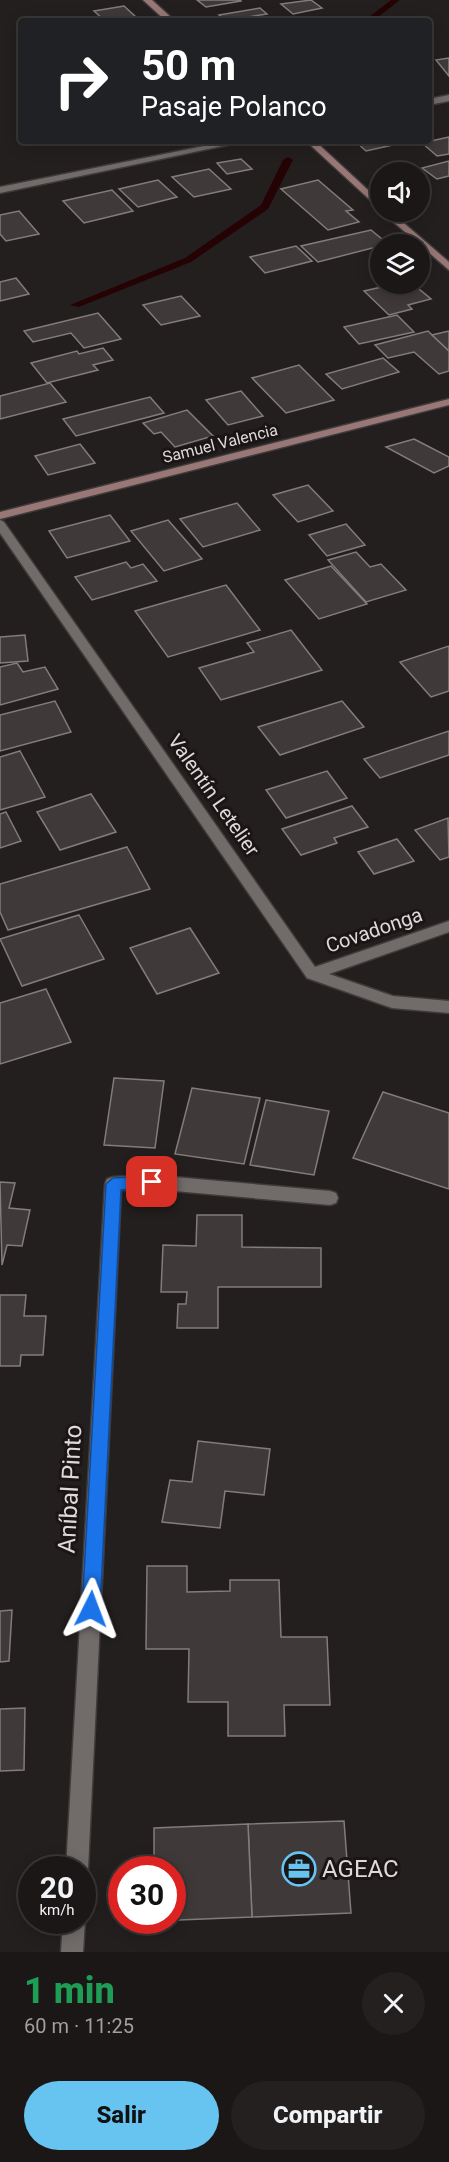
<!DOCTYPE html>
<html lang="es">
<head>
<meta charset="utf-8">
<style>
	body { margin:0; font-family:Roboto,sans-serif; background:#242020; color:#f1f3f6; height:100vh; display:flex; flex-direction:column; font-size:22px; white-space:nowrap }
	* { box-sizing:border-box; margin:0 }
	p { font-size:20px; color:#a09fa1 }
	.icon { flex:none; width:33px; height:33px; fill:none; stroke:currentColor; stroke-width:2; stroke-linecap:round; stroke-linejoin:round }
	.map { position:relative; height:1952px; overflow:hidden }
	.panel { display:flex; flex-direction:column; background:#1b1717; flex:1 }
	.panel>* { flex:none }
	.banner { position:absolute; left:18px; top:18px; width:414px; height:126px; border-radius:6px; box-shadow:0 3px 15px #0003,0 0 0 2px #393636; background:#202124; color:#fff; overflow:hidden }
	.tools { position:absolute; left:370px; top:162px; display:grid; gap:12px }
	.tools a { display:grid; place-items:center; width:60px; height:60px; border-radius:50%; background:#1b1717; box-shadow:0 3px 15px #0003,0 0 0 2px #393636; font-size:30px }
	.speed { position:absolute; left:18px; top:1856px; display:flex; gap:12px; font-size:30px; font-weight:700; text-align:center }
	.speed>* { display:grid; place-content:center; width:78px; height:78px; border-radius:50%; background:#1b1717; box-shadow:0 3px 15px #0003,0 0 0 2px #393636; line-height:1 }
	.speed small { font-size:15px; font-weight:400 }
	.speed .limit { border:9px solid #d22; background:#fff; color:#111 }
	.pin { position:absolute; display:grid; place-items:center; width:51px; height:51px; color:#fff; margin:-26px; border-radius:12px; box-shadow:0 3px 9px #0006 }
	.me { position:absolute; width:66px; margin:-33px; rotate:3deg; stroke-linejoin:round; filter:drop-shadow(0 0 4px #0008) }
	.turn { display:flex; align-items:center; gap:21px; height:126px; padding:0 24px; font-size:27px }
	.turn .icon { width:78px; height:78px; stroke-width:2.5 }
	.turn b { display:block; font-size:42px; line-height:51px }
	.round { display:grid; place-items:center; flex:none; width:63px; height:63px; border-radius:32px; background:#242020 }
	.summary { display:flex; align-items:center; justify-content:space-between; height:102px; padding:0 24px }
	h1 { font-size:36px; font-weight:800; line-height:45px; color:#1e9e55 }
	.primary-button { display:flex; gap:12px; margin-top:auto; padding:12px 24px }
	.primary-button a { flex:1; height:69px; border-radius:36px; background:#67c4f0; color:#111; font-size:24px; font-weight:800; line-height:69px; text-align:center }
	.primary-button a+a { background:#242020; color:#f1f3f6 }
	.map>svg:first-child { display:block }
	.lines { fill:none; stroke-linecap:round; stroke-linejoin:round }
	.stream { fill:#250305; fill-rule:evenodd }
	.building { fill:#3f3939; stroke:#827c7b; stroke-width:1.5 }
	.minor-casing { stroke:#3f3b3b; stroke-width:3 }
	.tertiary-casing { stroke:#3f3b3b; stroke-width:3 }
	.secondary-casing { stroke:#3f3b3b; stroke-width:3 }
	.minor { fill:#716b6a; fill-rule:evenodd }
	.tertiary { fill:#716b6a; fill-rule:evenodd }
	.secondary { fill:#987776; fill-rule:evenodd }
	.route { fill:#1a73e8; stroke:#114b97; stroke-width:1.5 }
	.labels { text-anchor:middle; stroke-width:6; stroke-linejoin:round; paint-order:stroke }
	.far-street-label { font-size:16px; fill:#dedada; stroke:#1b1615 }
	.street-label { font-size:20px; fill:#dedada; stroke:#1b1615 }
	.near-street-label { font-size:24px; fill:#dedada; stroke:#1b1615 }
	.near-poi-label { font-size:24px; fill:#dedada; stroke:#1b1615; text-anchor:start }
</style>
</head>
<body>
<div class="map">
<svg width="449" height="1952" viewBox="0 0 449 1952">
	<rect width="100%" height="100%" fill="#241f1f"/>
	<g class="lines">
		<g class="stream">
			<path d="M 391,0 L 400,0 L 373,21 L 364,21 Z"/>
			<path d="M 288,157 L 293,160 L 268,209 L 191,262 L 79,307 L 70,305 L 185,258 L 261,205 L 283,160 Z"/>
		</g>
	</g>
	<g class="building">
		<path d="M 197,0 L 240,0 L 241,1 L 206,7 Z"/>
		<path d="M 311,0 L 322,8 L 293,14 L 281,4 Z"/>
		<path d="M 124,6 L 137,18 L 105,21 L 94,11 Z"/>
		<path d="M 260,8 L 267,14 L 248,17 L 253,21 L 226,21 L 219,15 Z"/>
		<path d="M 449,58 L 449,76 L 436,60 Z"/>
		<path d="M 449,137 L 449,154 L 437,156 L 422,143 Z"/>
		<path d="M 355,141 L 411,141 L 366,151 Z"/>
		<path d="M 241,159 L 252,169 L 227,174 L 217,163 Z"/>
		<path d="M 449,161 L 449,176 L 437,179 L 422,168 Z"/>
		<path d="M 209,169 L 231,189 L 194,197 L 172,177 Z"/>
		<path d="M 158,180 L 177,197 L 138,207 L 119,189 Z"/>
		<path d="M 318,180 L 353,210 L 346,211 L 359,222 L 328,230 L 281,189 Z"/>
		<path d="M 112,190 L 133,211 L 84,223 L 63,201 Z"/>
		<path d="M 19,211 L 39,234 L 6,241 L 0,234 L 0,215 Z"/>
		<path d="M 371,230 L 388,244 L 318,262 L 301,246 Z"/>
		<path d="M 296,246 L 312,261 L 265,273 L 250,257 Z"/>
		<path d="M 16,278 L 29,294 L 0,301 L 0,282 Z"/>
		<path d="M 395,284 L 413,284 L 431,299 L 408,305 L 412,309 L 389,315 L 364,291 Z"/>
		<path d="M 181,296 L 200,316 L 161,325 L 143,305 Z"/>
		<path d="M 98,313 L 121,339 L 84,348 L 71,333 L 33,342 L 24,331 Z"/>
		<path d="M 397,315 L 414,332 L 359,344 L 344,327 Z"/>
		<path d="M 428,331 L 449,351 L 449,371 L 439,374 L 414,352 L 388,358 L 375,345 Z"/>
		<path d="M 449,331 L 449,351 L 432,335 Z"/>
		<path d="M 103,348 L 113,360 L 93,365 L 98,370 L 47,383 L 31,363 L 77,351 L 79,354 Z"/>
		<path d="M 383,358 L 399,372 L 342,389 L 326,374 Z"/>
		<path d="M 299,365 L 334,400 L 286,413 L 252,378 Z"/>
		<path d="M 50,383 L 66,402 L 0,419 L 0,396 Z"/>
		<path d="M 241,391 L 263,416 L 228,425 L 206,400 Z"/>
		<path d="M 150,397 L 164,413 L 76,436 L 63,419 Z"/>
		<path d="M 187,410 L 213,436 L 175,447 L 161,432 L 154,434 L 143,423 Z"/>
		<path d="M 414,439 L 449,457 L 449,466 L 434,473 L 386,447 Z"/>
		<path d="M 80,444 L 95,463 L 48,475 L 35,456 Z"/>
		<path d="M 308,485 L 333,511 L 298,522 L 273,495 Z"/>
		<path d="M 237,503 L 260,530 L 203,547 L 180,519 Z"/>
		<path d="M 110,515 L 130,541 L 67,558 L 49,531 Z"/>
		<path d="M 168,520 L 202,559 L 164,571 L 131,531 Z"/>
		<path d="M 346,524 L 365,545 L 327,556 L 309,535 Z"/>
		<path d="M 356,552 L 370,567 L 381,564 L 406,590 L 366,602 L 328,560 Z"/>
		<path d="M 126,562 L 131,568 L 143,564 L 157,581 L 92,600 L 75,577 Z"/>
		<path d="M 331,566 L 367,604 L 319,619 L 285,580 Z"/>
		<path d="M 226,585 L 260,630 L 168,657 L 135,611 Z"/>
		<path d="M 291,630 L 322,670 L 221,700 L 199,668 L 254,652 L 247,643 Z"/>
		<path d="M 25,635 L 28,661 L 0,663 L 0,637 Z"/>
		<path d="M 449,646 L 449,691 L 431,697 L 400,662 Z"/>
		<path d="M 17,663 L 23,672 L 45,667 L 58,689 L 0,705 L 0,667 Z"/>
		<path d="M 55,701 L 71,732 L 0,751 L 0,715 Z"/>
		<path d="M 342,701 L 364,727 L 280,755 L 258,727 Z"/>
		<path d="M 449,731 L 449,755 L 380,778 L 364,759 Z"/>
		<path d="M 20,751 L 45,797 L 0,810 L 0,757 Z"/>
		<path d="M 327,771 L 347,798 L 286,818 L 266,790 Z"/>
		<path d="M 91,794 L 116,832 L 60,850 L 37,812 Z"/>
		<path d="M 352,806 L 368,827 L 334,838 L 337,843 L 301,855 L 282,829 Z"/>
		<path d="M 6,812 L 21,841 L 0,848 L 0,814 Z"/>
		<path d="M 448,818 L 449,857 L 440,860 L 415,830 Z"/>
		<path d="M 397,839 L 414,861 L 374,874 L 358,852 Z"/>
		<path d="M 127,847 L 150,889 L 8,930 L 0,912 L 0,884 Z"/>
		<path d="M 79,915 L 104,959 L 22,986 L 0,939 Z"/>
		<path d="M 190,928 L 219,973 L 157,994 L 130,948 Z"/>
		<path d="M 46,989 L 71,1042 L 0,1064 L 0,1003 Z"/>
		<path d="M 114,1078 L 164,1081 L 155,1148 L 104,1145 Z"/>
		<path d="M 192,1088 L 260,1098 L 244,1164 L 175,1154 Z"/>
		<path d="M 383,1092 L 449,1113 L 449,1189 L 353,1158 Z"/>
		<path d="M 266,1100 L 329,1111 L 314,1175 L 250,1165 Z"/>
		<path d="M 0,1182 L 15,1183 L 9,1208 L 30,1210 L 22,1246 L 7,1245 L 2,1265 Z"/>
		<path d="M 197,1215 L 242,1215 L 242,1247 L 321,1248 L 321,1287 L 218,1287 L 218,1328 L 177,1328 L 178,1304 L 186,1304 L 187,1292 L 161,1292 L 163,1245 L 196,1246 Z"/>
		<path d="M 0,1295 L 26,1295 L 24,1316 L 46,1316 L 43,1355 L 21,1355 L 20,1366 L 0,1366 Z"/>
		<path d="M 198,1441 L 270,1449 L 264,1495 L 225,1491 L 220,1528 L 162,1522 L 170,1480 L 192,1482 Z"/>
		<path d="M 147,1566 L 187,1566 L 187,1592 L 230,1591 L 230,1580 L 279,1580 L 281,1637 L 327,1637 L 330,1705 L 284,1705 L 285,1736 L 228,1736 L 228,1702 L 188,1702 L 189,1649 L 146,1649 Z"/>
		<path d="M 12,1610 L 9,1661 L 0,1662 L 0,1611 Z"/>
		<path d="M 25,1708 L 24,1770 L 0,1771 L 0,1709 Z"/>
		<path d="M 344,1821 L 351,1913 L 252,1917 L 248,1824 Z"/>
		<path d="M 248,1824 L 252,1917 L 154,1921 L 172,1920 L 172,1869 L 154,1869 L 154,1828 Z"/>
	</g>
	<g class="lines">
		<g class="minor-casing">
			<g id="minor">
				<path d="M 0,520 L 4,522 L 315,967 L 449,921 L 449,932 L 329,974 L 393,996 L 449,1001 L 449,1013 L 392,1008 L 307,978 L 0,533 Z"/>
				<path d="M 152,1175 L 330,1191 L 336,1193 L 338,1198 L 336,1203 L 330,1205 L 152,1189 L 121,1190 L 88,1869 L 82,1877 L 82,1869 L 66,1869 L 105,1184 L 107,1179 L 113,1177 Z"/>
				<path d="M 82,1914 L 85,1920 L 83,1952 L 61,1952 L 63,1920 L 82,1920 Z"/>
			</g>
		</g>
		<g class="tertiary-casing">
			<g id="tertiary">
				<path d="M 449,95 L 449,101 L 429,105 L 429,99 Z"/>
				<path d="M 229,141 L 246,141 L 0,193 L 0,187 Z"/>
			</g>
		</g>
		<g class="secondary-casing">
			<g id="secondary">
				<path d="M 143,0 L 152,0 L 175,21 L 166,21 Z"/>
				<path d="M 306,141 L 315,141 L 381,202 L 381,210 Z"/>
				<path d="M 382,212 L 391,212 L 449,262 L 449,270 Z"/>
				<path d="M 449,399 L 449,405 L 0,519 L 0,512 Z"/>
			</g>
		</g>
		<use href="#minor" class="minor"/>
		<use href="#tertiary" class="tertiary"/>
		<use href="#secondary" class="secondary"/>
	</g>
	<path class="route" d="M 152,1176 L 160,1182 L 157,1187 L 121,1190 L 100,1609 L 97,1615 L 91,1618 L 84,1615 L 82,1609 L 106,1184 L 113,1178 Z"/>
	<defs>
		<g id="office-ring" transform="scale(1.725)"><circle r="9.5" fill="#1b1615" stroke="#67c4f0" stroke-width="1.5"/><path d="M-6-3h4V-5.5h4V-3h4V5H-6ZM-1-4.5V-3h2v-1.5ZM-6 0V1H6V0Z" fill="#67c4f0"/></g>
	</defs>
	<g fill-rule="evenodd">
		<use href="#office-ring" x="299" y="1869"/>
	</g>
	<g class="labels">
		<g class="far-street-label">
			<text transform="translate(220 443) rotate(-14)" y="6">Samuel Valencia</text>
		</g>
		<g class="street-label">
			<text transform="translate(214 795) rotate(55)" y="7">Valentín Letelier</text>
			<text transform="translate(374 930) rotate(-19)" y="7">Covadonga</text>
		</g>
		<g class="near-street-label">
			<text transform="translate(70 1489) rotate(-87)" y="8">Aníbal Pinto</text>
		</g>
		<g class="near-poi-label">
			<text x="322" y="1877">AGEAC</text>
		</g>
	</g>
</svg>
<div class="tools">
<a><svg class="icon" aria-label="sound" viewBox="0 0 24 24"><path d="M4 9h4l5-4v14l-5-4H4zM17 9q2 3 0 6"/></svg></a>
<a><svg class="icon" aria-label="layers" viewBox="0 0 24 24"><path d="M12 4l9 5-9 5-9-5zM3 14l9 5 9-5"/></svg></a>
</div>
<div class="speed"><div>20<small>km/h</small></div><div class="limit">30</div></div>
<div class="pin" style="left:152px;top:1182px;background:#d93025"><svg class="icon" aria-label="arrive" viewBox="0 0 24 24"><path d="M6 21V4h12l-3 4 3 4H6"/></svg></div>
<svg class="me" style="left:91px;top:1609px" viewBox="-20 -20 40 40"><path d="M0-17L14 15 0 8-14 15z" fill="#1a73e8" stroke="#fff" stroke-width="4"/></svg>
<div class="banner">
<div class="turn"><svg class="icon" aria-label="right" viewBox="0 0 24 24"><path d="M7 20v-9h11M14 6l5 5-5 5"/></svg><div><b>50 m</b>Pasaje Polanco</div></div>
</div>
</div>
<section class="panel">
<div class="summary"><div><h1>1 min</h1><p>60 m · 11:25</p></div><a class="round"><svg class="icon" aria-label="close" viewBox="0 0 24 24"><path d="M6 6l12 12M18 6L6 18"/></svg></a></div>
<div class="primary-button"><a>Salir</a><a>Compartir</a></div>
</section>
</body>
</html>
